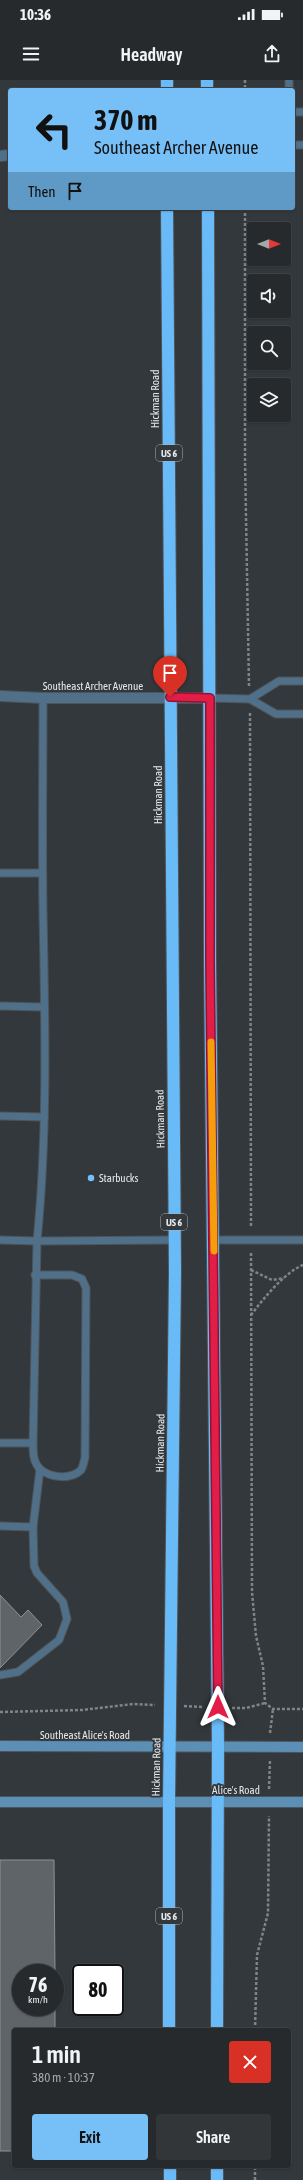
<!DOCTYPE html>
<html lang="en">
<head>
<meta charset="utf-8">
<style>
	body { margin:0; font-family:"Asap Condensed",sans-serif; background:#323639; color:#f1f3f6; height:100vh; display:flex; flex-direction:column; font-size:15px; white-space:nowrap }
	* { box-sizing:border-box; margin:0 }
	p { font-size:13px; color:#a4a7aa }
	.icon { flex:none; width:22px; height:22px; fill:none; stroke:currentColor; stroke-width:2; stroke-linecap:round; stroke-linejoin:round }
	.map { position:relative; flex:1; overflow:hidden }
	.drawer { position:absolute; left:12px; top:1948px; width:279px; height:140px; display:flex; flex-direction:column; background:#262a2d; border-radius:4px; box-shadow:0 1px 3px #0004,0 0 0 1px #424649 }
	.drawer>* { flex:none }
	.hud { position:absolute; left:8px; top:8px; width:287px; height:122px; border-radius:4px; box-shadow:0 1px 3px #0004,0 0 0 1px #424649; background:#77c0f7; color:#111; overflow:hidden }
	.needle { width:26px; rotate:90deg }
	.controls { position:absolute; left:247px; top:142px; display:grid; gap:8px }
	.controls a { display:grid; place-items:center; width:44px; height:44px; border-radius:4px; background:#262a2d; box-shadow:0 1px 3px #0004,0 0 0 1px #424649; font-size:20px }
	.speed { position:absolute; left:12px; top:1884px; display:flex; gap:8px; font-size:20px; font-weight:700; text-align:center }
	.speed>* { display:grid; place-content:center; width:52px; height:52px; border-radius:50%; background:#262a2d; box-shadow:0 1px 3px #0004,0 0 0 1px #424649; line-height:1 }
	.speed small { font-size:10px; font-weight:400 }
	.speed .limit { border:2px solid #111; border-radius:6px; background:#fff; color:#111 }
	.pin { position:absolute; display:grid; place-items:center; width:34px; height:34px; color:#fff; margin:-41px -17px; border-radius:50% 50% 50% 0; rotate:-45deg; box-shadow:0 0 4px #0007 }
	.pin .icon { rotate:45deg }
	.me { position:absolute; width:44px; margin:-22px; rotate:0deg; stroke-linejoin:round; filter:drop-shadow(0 0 3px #0008) }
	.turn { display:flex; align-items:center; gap:14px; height:84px; padding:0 20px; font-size:18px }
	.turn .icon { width:52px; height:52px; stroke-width:2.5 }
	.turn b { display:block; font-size:28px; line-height:34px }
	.then { display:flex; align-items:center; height:38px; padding:0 20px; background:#0003; gap:8px; font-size:15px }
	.round { display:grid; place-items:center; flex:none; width:42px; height:42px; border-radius:4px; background:#323639 }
	.headline { display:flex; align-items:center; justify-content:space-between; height:68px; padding:0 20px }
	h1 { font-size:24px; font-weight:600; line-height:30px }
	.primary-button { display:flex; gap:8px; margin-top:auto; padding:8px 20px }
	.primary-button a { flex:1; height:46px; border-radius:4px; background:#77c0f7; color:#111; font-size:16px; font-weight:600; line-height:46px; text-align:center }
	.primary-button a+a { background:#323639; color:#f1f3f6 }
	.status { display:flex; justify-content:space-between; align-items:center; height:28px; padding:0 20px; background:#262a2d; direction:ltr }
	.status svg { height:11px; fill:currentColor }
	header { display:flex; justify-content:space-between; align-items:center; height:52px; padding:0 20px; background:#262a2d; font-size:18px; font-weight:600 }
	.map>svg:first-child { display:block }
	.building { fill:#5f6468; stroke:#8d9296 }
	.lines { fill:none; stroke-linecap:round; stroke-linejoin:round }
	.lane-casing { stroke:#4f5458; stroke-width:9 }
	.street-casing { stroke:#4f5458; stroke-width:12 }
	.secondary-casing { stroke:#4f5458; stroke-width:12 }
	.highway-casing { stroke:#4f5458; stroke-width:14 }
	.path { stroke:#808487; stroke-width:2.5; stroke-dasharray:3 2; stroke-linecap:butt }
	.lane { stroke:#507089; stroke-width:7 }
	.street { stroke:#507089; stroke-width:10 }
	.secondary { stroke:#5b8fb6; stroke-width:10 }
	.highway { stroke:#69bbf8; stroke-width:12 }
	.route-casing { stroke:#92132f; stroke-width:10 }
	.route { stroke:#e11d48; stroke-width:7 }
	.slow { stroke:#f59e0b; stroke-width:7 }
	.poi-dot { fill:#77c0f7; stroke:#33383c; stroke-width:1.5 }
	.labels { text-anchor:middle; stroke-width:4; stroke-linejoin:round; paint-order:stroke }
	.shield { fill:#33383c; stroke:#afb2b5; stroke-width:1 }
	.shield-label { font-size:10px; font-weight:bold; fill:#e4e7e9 }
	.street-label { font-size:11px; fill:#e4e7e9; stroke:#33383c }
	.poi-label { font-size:11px; fill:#e4e7e9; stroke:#33383c; text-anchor:start }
</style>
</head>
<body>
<div class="status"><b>10:36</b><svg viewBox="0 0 49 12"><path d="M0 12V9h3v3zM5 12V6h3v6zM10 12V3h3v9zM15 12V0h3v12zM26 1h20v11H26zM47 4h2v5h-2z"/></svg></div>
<header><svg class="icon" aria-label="menu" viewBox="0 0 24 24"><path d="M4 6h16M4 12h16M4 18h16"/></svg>Headway<svg class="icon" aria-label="share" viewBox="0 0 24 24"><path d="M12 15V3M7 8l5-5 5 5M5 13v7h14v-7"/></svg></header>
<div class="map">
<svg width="303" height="2100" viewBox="0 0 303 2100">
	<rect width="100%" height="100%" fill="#33383c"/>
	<g class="building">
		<path d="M 0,1515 L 21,1537 L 28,1530 L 42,1545 L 0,1588 Z"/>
		<path d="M 0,1780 L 54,1780 L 55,1893 L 21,1893 L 21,1927 L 55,1927 L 55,1950 L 14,1950 L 14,2071 L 0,2071 Z"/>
	</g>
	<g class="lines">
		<g class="lane-casing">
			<g id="lane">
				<path d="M 289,0 L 289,10"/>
				<path d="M 293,32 L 303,32"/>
				<path d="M 293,65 L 303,65"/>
				<path d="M 210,618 L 250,619 L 276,634 L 303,634"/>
				<path d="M 250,619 L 279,601 L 303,601"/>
				<path d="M 0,793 L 42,793"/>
				<path d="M 0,926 L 44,927"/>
				<path d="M 0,1036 L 44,1037"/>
				<path d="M 0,1160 L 37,1161 C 48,1051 45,941 43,831 C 42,760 43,689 43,618"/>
				<path d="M 213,1160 L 303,1160"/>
				<path d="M 0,1363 L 33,1363 L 37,1161 L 174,1160"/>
				<path d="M 33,1363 C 33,1372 33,1382 40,1389 C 50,1398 71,1400 81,1390 C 83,1387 84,1381 85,1378 L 86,1208 L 82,1199 L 72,1195 L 35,1195"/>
				<path d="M 0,1446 L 33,1447"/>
				<path d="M 0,1595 L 18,1592 L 59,1560 L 67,1539 L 63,1522 L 37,1493 L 34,1486 L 33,1447 L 40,1389"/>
			</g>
		</g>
		<g class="street-casing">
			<g id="street">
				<path d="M 0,76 L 10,75"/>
				<path d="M 0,616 L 43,618 L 210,618"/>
			</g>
		</g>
		<g class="secondary-casing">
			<g id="secondary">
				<path d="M 0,1666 L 303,1667"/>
				<path d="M 0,1722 L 303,1722"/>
			</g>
		</g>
		<g class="highway-casing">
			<g id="highway">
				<path d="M 167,0 L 167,10"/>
				<path d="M 207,0 L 207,10"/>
				<path d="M 167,128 L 175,1192 L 169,1722 L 169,1950"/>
				<path d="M 208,128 L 210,881 L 218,1667 L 217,1950"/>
				<path d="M 170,2086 L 170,2100"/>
				<path d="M 217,2100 L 217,2086"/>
			</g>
		</g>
		<g class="path">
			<path d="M 245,0 L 245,10"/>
			<path d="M 245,128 L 245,380 L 249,606"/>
			<path d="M 250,633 L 251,1148"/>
			<path d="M 251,1173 L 252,1512 L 256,1556 L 263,1586 L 265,1623 L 273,1629 L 303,1629"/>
			<path d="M 251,1190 L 272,1200 L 284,1198"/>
			<path d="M 251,1235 C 263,1219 285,1192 303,1185"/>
			<path d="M 184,1626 L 203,1627"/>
			<path d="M 232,1628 L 246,1628 L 265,1623"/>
			<path d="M 0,1632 L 82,1630 L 133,1624 L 155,1625"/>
			<path d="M 270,1653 L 273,1629"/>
			<path d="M 269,1709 L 270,1680"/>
			<path d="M 255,1950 L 257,1875 L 268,1833 L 269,1736"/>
			<path d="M 255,2100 L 255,2086"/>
		</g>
		<use href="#lane" class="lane"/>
		<use href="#street" class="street"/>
		<use href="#secondary" class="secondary"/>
		<use href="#highway" class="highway"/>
	</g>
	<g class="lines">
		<g class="route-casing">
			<path id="route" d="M 170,617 L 210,618 L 210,881 L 218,1627"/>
		</g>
		<use href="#route" class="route"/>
		<path class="slow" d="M 211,962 L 214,1171"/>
	</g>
	<circle class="poi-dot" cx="91" cy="1098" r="4"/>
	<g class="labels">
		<g class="shield">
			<rect x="156" y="365" width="26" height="16" rx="3"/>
			<rect x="161" y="1134" width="26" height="16" rx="3"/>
			<rect x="156" y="1828" width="26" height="16" rx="3"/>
		</g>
		<g class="shield-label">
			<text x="169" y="377">US 6</text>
			<text x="174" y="1146">US 6</text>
			<text x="169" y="1840">US 6</text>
		</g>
		<g class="street-label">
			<text transform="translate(155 319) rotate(-90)" y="4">Hickman Road</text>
			<text x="93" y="610">Southeast Archer Avenue</text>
			<text transform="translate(158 715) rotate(-90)" y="4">Hickman Road</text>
			<text transform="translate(160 1039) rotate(-91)" y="4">Hickman Road</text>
			<text transform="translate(160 1363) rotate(-89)" y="4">Hickman Road</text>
			<text x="85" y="1659">Southeast Alice's Road</text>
			<text transform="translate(156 1687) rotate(-89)" y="4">Hickman Road</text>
			<text x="236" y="1714">Alice's Road</text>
		</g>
		<g class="poi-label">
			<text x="99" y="1102">Starbucks</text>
		</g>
	</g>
</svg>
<div class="controls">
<a><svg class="needle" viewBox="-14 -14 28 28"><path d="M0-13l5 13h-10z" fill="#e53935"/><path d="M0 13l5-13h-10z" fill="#a4a7aa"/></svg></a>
<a><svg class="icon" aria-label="sound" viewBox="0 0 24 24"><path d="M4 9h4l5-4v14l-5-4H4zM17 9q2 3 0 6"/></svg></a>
<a><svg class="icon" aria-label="search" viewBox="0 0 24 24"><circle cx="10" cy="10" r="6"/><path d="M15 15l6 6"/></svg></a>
<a><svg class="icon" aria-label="layers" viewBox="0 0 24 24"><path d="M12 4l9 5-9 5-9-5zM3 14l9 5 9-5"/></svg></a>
</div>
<div class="speed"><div>76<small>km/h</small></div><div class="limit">80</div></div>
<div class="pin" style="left:170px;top:617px;background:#d93025"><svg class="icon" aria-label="arrive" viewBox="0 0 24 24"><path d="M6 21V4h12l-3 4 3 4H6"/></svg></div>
<svg class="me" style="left:218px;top:1627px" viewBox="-20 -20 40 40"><path d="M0-17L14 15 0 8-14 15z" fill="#e11d48" stroke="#fff" stroke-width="4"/></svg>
<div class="hud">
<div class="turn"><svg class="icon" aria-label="left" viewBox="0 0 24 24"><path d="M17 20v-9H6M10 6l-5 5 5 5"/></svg><div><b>370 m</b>Southeast Archer Avenue</div></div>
<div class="then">Then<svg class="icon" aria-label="arrive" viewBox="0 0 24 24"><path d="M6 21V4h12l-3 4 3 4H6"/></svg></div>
</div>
<section class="drawer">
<div class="headline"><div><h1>1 min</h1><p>380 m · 10:37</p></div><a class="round" style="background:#d93025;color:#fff"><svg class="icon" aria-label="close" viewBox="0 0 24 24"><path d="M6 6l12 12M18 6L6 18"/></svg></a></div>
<div class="primary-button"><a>Exit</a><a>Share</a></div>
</section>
</div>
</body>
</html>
